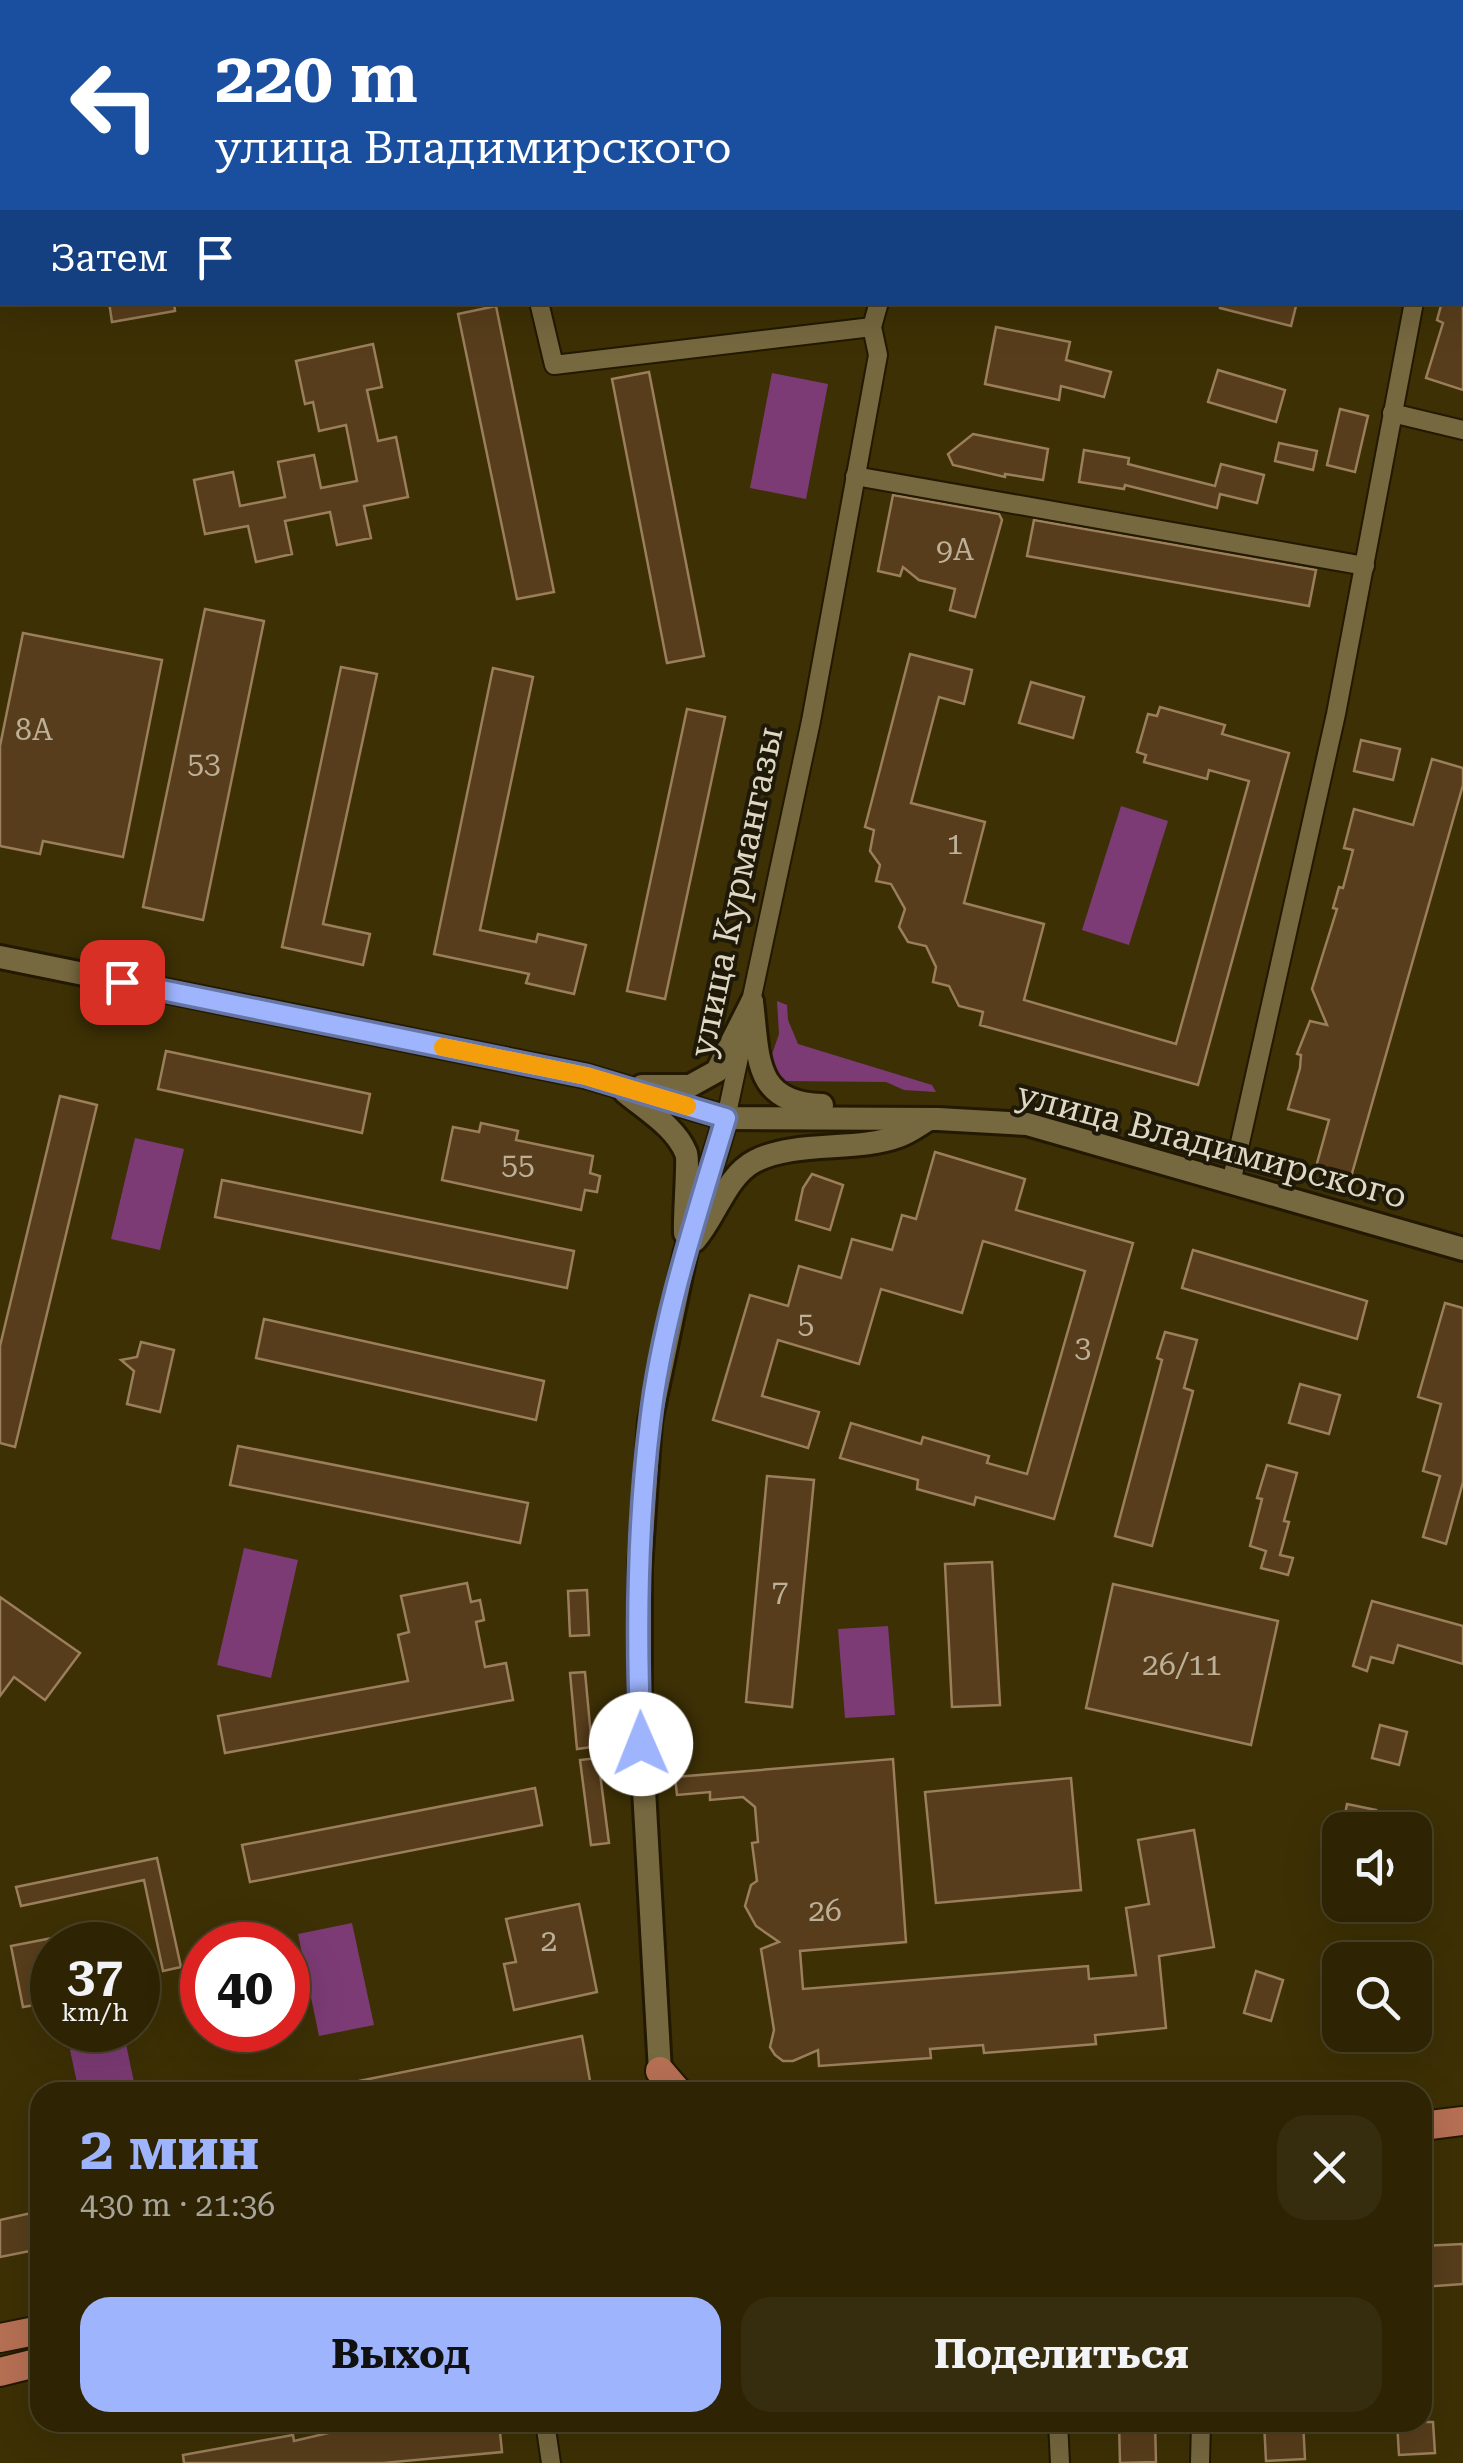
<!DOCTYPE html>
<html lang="ru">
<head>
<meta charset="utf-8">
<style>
	body { margin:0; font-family:"Roboto Serif",serif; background:#362c0e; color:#f1f3f6; height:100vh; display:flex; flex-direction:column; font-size:38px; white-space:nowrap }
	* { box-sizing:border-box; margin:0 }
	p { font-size:32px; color:#a7a49a }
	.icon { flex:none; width:55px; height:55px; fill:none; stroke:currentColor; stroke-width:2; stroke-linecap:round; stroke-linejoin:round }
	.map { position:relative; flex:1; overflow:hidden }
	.panel { position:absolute; left:30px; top:2082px; width:1402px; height:350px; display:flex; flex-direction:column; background:#2e2404; border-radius:30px; box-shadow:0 10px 40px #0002,0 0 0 2px #494126 }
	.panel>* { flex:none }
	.guide { position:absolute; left:0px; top:0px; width:1465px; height:305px; box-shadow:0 10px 40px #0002,0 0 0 2px #494126; background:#1a4fa0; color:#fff; overflow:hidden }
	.buttons { position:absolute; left:1322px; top:1812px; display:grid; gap:20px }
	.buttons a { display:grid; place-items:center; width:110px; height:110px; border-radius:20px; background:#2e2404; box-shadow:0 10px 40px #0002,0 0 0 2px #494126; font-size:50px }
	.speed { position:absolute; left:30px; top:1922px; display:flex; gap:20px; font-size:50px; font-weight:700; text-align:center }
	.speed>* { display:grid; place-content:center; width:130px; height:130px; border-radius:50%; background:#2e2404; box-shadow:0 10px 40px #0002,0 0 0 2px #494126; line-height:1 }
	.speed small { font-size:25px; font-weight:400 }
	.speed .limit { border:15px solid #d22; background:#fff; color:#111 }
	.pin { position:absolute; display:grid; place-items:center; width:85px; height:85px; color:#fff; margin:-42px; border-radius:20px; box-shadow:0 5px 15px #0006 }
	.me { position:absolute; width:110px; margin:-55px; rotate:359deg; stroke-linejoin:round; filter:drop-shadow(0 0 8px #0008) }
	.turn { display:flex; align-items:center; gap:35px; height:210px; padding:0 50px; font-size:45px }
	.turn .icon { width:130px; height:130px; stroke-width:2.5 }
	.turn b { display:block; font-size:70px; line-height:85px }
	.then { display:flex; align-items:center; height:95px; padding:0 50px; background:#0003; gap:20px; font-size:38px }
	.round { display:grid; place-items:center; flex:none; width:105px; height:105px; border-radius:30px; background:#362c0e }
	.headline { display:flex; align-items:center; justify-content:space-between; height:170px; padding:0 50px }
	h1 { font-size:60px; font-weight:700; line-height:75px; color:#9eb4fd }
	.button { display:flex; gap:20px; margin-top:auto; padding:20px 50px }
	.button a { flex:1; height:115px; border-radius:30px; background:#9eb4fd; color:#111; font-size:40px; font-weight:700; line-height:115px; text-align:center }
	.button a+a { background:#362c0e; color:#f1f3f6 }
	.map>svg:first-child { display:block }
	.green { fill:#7c3b75 }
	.building { fill:#573d1b; stroke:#9b7e5b; stroke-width:2.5 }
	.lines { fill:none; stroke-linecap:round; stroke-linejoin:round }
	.minor-casing { stroke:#221900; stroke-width:22 }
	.tertiary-casing { stroke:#221900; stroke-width:28 }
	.primary-casing { stroke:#221900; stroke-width:32 }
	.minor { stroke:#76683f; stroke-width:18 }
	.tertiary { stroke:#76683f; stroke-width:22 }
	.primary { stroke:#b67054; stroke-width:28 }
	.route-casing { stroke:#6775a4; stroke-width:25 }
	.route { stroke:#9eb4fd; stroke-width:18 }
	.slow { stroke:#f59e0b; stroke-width:18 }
	.labels { text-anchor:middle; stroke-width:8; stroke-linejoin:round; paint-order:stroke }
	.number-label { font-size:30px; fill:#bcb098 }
	.street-label { font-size:35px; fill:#ded7c1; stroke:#1f1909 }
</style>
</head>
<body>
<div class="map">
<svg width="1463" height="2463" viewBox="0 0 1463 2463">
	<rect width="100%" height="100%" fill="#3d3005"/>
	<g class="green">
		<path d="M 772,373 L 828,384 L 806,499 L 750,488 Z"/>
		<path d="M 1121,806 L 1168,821 L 1129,945 L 1082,930 Z"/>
		<path d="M 777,1001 L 787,1005 L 788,1020 L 798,1044 L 932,1085 L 936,1092 L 904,1090 L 886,1082 L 785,1081 L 777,1077 L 771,1057 L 779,1034 Z"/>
		<path d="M 135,1138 L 184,1149 L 160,1250 L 111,1239 Z"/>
		<path d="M 244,1548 L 298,1560 L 271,1678 L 217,1665 Z"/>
		<path d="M 888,1626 L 895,1715 L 845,1718 L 838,1629 Z"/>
		<path d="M 352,1923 L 374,2025 L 319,2036 L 298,1934 Z"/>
		<path d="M 125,2039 L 136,2092 L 79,2092 L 70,2050 Z"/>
	</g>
	<g class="building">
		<path d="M 109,302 L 174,302 L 175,311 L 112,322 Z"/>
		<path d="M 1221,302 L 1297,302 L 1291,326 L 1220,308 Z"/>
		<path d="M 1442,302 L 1463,302 L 1463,390 L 1426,378 L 1443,323 L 1437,320 Z"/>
		<path d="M 496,306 L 554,592 L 517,599 L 458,314 Z"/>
		<path d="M 996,327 L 1070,342 L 1066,360 L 1111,372 L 1104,397 L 1061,386 L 1059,400 L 985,384 Z"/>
		<path d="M 373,344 L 382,387 L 367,390 L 378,441 L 396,437 L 408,497 L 364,506 L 371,538 L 337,545 L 330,512 L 285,521 L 292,554 L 256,562 L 248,526 L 205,534 L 194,480 L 233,472 L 240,506 L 285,497 L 278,462 L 314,455 L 321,488 L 357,481 L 346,425 L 319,431 L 313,402 L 305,404 L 296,361 Z"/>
		<path d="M 1218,370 L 1285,390 L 1276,422 L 1208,402 Z"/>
		<path d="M 649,372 L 704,656 L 667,663 L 612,379 Z"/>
		<path d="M 1340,409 L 1368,416 L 1355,472 L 1327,465 Z"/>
		<path d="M 973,434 L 1048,449 L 1043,480 L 1005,474 L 1005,477 L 953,465 L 948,454 Z"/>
		<path d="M 1279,443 L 1317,451 L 1313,470 L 1275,461 Z"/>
		<path d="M 1084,450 L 1129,458 L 1128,464 L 1215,486 L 1221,464 L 1264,475 L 1257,503 L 1220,494 L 1217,508 L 1125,485 L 1124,489 L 1079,482 Z"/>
		<path d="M 893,495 L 999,514 L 1002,520 L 975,617 L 950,610 L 955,589 L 919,580 L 903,567 L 900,576 L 878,571 Z"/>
		<path d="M 1034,520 L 1316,570 L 1309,606 L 1027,556 Z"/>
		<path d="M 205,609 L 264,621 L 203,920 L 143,907 Z"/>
		<path d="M 23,633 L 162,660 L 123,857 L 43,841 L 40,854 L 0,846 L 0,746 Z"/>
		<path d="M 910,654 L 972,670 L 964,704 L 939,697 L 911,803 L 985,822 L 964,903 L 1044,924 L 1024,1000 L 1176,1044 L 1249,781 L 1209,770 L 1207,779 L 1144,762 L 1146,755 L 1137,752 L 1148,714 L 1157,716 L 1160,707 L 1225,725 L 1222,734 L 1289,753 L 1198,1085 L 980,1025 L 983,1012 L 959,1006 L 949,986 L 933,982 L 936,967 L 926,946 L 908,942 L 899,927 L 905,909 L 891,884 L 876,881 L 880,865 L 870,851 L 874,830 L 865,827 Z"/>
		<path d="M 341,667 L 377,674 L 323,924 L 370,934 L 363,965 L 282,947 Z"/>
		<path d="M 493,668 L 533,677 L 480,930 L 536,942 L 538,934 L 586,945 L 574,994 L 526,983 L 529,974 L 434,954 Z"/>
		<path d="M 1031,682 L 1084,697 L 1073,738 L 1019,723 Z"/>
		<path d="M 687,709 L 725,717 L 665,999 L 627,991 Z"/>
		<path d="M 1361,740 L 1400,749 L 1393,780 L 1354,771 Z"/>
		<path d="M 1432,759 L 1463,768 L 1463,785 L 1351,1177 L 1316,1167 L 1329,1120 L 1288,1109 L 1300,1068 L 1301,1055 L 1297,1054 L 1310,1021 L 1327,1025 L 1312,989 L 1337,909 L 1333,908 L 1339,887 L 1343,888 L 1353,850 L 1344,848 L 1354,809 L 1413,825 Z"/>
		<path d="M 166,1051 L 370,1094 L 362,1133 L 158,1089 Z"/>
		<path d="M 60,1096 L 97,1105 L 15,1447 L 0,1443 L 0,1346 Z"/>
		<path d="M 481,1123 L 518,1131 L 516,1140 L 593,1156 L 590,1173 L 600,1176 L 597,1192 L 585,1190 L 581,1210 L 442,1180 L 453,1127 L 479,1132 Z"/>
		<path d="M 935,1152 L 1025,1179 L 1016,1210 L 1133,1243 L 1054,1519 L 976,1497 L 974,1505 L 917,1489 L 918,1480 L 840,1458 L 851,1423 L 921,1444 L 923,1437 L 989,1456 L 987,1463 L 1027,1474 L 1085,1271 L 983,1241 L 962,1313 L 881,1289 L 859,1364 L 778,1340 L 762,1396 L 819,1412 L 808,1448 L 713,1420 L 750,1295 L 788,1306 L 799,1266 L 841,1278 L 852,1239 L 892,1250 L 902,1215 L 916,1219 Z"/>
		<path d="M 812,1174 L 843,1185 L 830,1230 L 796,1220 L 803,1188 Z"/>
		<path d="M 222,1180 L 574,1251 L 567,1288 L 215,1217 Z"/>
		<path d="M 1193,1250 L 1367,1301 L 1357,1339 L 1182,1288 Z"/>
		<path d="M 1445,1303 L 1463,1308 L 1463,1482 L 1446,1544 L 1423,1537 L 1440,1476 L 1423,1471 L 1441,1404 L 1418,1397 Z"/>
		<path d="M 264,1319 L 544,1381 L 536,1420 L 256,1358 Z"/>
		<path d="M 1165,1332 L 1197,1340 L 1184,1388 L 1193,1391 L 1152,1546 L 1115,1536 L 1162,1360 L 1157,1358 Z"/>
		<path d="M 141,1342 L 174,1350 L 160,1412 L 127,1404 L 134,1371 L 121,1360 L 137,1357 Z"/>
		<path d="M 1300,1384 L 1340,1395 L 1329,1434 L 1289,1423 Z"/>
		<path d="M 238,1446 L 528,1503 L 520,1543 L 230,1485 Z"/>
		<path d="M 1267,1465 L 1297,1473 L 1284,1521 L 1289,1522 L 1280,1555 L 1293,1558 L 1288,1575 L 1261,1568 L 1266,1551 L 1250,1546 L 1262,1499 L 1257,1498 Z"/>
		<path d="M 767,1476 L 814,1480 L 792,1707 L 746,1702 Z"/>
		<path d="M 992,1562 L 1000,1705 L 952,1707 L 945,1564 Z"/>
		<path d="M 467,1583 L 471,1602 L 480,1600 L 484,1620 L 476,1622 L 485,1667 L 506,1663 L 513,1700 L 225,1753 L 218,1716 L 408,1681 L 398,1635 L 409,1632 L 401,1596 Z"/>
		<path d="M 1113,1584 L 1278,1621 L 1251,1745 L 1086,1708 Z"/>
		<path d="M 587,1590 L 589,1635 L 570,1636 L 568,1591 Z"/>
		<path d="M 0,1597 L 80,1653 L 45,1700 L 14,1677 L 0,1696 Z"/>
		<path d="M 1372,1601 L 1463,1626 L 1463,1664 L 1398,1645 L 1393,1663 L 1371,1657 L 1367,1671 L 1353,1666 Z"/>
		<path d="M 585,1672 L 592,1747 L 577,1749 L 570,1673 Z"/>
		<path d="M 1380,1725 L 1407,1732 L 1399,1765 L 1372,1758 Z"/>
		<path d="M 598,1758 L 609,1843 L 591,1845 L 580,1760 Z"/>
		<path d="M 893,1759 L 906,1942 L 800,1951 L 803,1989 L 1088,1966 L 1089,1979 L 1136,1975 L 1126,1908 L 1149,1904 L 1138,1840 L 1194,1830 L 1214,1947 L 1159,1956 L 1166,2028 L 1095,2035 L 1096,2044 L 984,2053 L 983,2045 L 930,2049 L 931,2058 L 819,2066 L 818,2050 L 793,2061 L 783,2061 L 775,2055 L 770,2047 L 774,2030 L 761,1949 L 779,1942 L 756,1926 L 745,1906 L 751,1885 L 757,1881 L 752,1843 L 758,1842 L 755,1807 L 743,1797 L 710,1800 L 710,1792 L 677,1795 L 675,1777 Z"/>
		<path d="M 1071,1778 L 1081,1890 L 936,1903 L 925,1792 Z"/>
		<path d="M 535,1788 L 542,1825 L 250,1882 L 242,1845 Z"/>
		<path d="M 1347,1804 L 1376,1810 L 1372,1830 L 1342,1830 Z"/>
		<path d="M 157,1858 L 181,1967 L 163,1971 L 144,1880 L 21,1906 L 16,1887 Z"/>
		<path d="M 579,1904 L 597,1992 L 514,2010 L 504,1964 L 516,1962 L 506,1919 Z"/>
		<path d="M 114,1926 L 117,1945 L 57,1945 L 56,1937 Z"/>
		<path d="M 52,1938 L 52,2002 L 23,2007 L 11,1946 Z"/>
		<path d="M 1256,1971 L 1283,1980 L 1271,2021 L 1244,2013 Z"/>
		<path d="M 582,2036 L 592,2092 L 339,2092 L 339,2085 Z"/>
		<path d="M 40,2211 L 40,2249 L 0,2257 L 0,2220 Z"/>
		<path d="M 1463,2244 L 1463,2284 L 1422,2287 L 1422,2246 Z"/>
		<path d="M 423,2422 L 499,2422 L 502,2452 L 383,2463 L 184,2463 L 183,2455 L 293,2435 L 294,2441 L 341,2430 Z"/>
		<path d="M 1119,2422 L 1155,2422 L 1156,2462 L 1120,2463 Z"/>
		<path d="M 1264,2422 L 1303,2422 L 1305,2459 L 1266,2461 Z"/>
		<path d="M 1397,2422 L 1433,2422 L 1435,2453 L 1399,2455 Z"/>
	</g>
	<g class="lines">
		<g class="minor-casing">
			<g id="minor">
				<path d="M 456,2 L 456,0"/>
				<path d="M 952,2 L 952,0"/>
				<path d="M 539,302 L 554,365 L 872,327"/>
				<path d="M 1392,413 L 1463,430"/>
				<path d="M 855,476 L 1365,566"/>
				<path d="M 726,1118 L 811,721 L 878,355 L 872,327 L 879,302"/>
				<path d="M 1231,1183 L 1336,714 L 1414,302"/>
				<path d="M 545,2422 L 551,2463"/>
				<path d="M 1058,2422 L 1060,2463"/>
				<path d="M 1200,2463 L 1201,2422"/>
			</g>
		</g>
		<g class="tertiary-casing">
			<g id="tertiary">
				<path d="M 0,957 L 586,1076 L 726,1118 L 938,1119 L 1027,1124 L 1463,1249"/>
				<path d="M 752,1002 C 759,1057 753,1103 822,1105"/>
				<path d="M 642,1086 L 690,1086 L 717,1071 L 752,1002"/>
				<path d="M 625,1092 C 645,1109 676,1127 686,1153 C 689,1160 684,1218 685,1233"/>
				<path d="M 695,1240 C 716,1216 726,1176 755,1161 C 796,1140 857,1152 899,1136 C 908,1133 918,1126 926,1121"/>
				<path d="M 661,2089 L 640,1719 L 640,1567 L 650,1422 L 686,1251 L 726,1118"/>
			</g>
		</g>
		<g class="primary-casing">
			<g id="primary">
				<path d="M 660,2071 L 678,2092"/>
				<path d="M 1422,2126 L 1463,2121"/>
				<path d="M 0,2338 L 40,2330"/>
				<path d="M 0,2372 L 40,2362"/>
			</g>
		</g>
		<use href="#minor" class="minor"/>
		<use href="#tertiary" class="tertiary"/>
		<use href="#primary" class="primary"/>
	</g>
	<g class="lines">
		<g class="route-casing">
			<path id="route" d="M 122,982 L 586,1076 L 726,1118 C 696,1218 662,1319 650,1423 C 637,1528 636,1638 641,1744"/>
		</g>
		<use href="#route" class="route"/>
		<path class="slow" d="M 443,1047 L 586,1076 L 687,1106"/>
	</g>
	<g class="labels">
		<g class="number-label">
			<text x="955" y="560">9А</text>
			<text x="34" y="740">8А</text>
			<text x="204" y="773">53</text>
			<text x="955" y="854">1</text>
			<text x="518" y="1174">55</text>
			<text x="806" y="1333">5</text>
			<text x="1083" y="1357">3</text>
			<text x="780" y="1601">7</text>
			<text x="1182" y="1675">26/11</text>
			<text x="825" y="1921">26</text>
			<text x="549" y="1951">2</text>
		</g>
		<g class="street-label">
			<text transform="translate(736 892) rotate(-78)" y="12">улица Курмангазы</text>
			<text transform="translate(1212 1145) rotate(15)" y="12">улица Владимирского</text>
		</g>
	</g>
</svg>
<div class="buttons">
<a><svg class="icon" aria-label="sound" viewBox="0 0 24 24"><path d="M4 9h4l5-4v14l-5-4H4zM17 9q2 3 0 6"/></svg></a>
<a><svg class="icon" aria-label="search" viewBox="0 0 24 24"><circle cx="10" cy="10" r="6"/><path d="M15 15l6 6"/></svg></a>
</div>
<div class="speed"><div>37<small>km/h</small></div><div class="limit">40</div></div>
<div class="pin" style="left:122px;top:982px;background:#d93025"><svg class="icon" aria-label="arrive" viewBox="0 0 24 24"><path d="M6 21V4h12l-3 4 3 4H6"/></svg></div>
<svg class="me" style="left:641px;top:1744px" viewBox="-20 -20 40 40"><circle r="19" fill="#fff"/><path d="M0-13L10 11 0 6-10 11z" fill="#9eb4fd"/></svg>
<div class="guide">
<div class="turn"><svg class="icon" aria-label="left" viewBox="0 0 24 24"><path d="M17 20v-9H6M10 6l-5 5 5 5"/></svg><div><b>220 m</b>улица Владимирского</div></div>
<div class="then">Затем<svg class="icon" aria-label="arrive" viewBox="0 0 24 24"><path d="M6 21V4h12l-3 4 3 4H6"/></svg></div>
</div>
<section class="panel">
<div class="headline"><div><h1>2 мин</h1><p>430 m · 21:36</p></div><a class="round"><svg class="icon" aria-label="close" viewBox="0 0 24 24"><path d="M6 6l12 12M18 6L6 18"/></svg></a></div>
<div class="button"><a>Выход</a><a>Поделиться</a></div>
</section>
</div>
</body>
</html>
